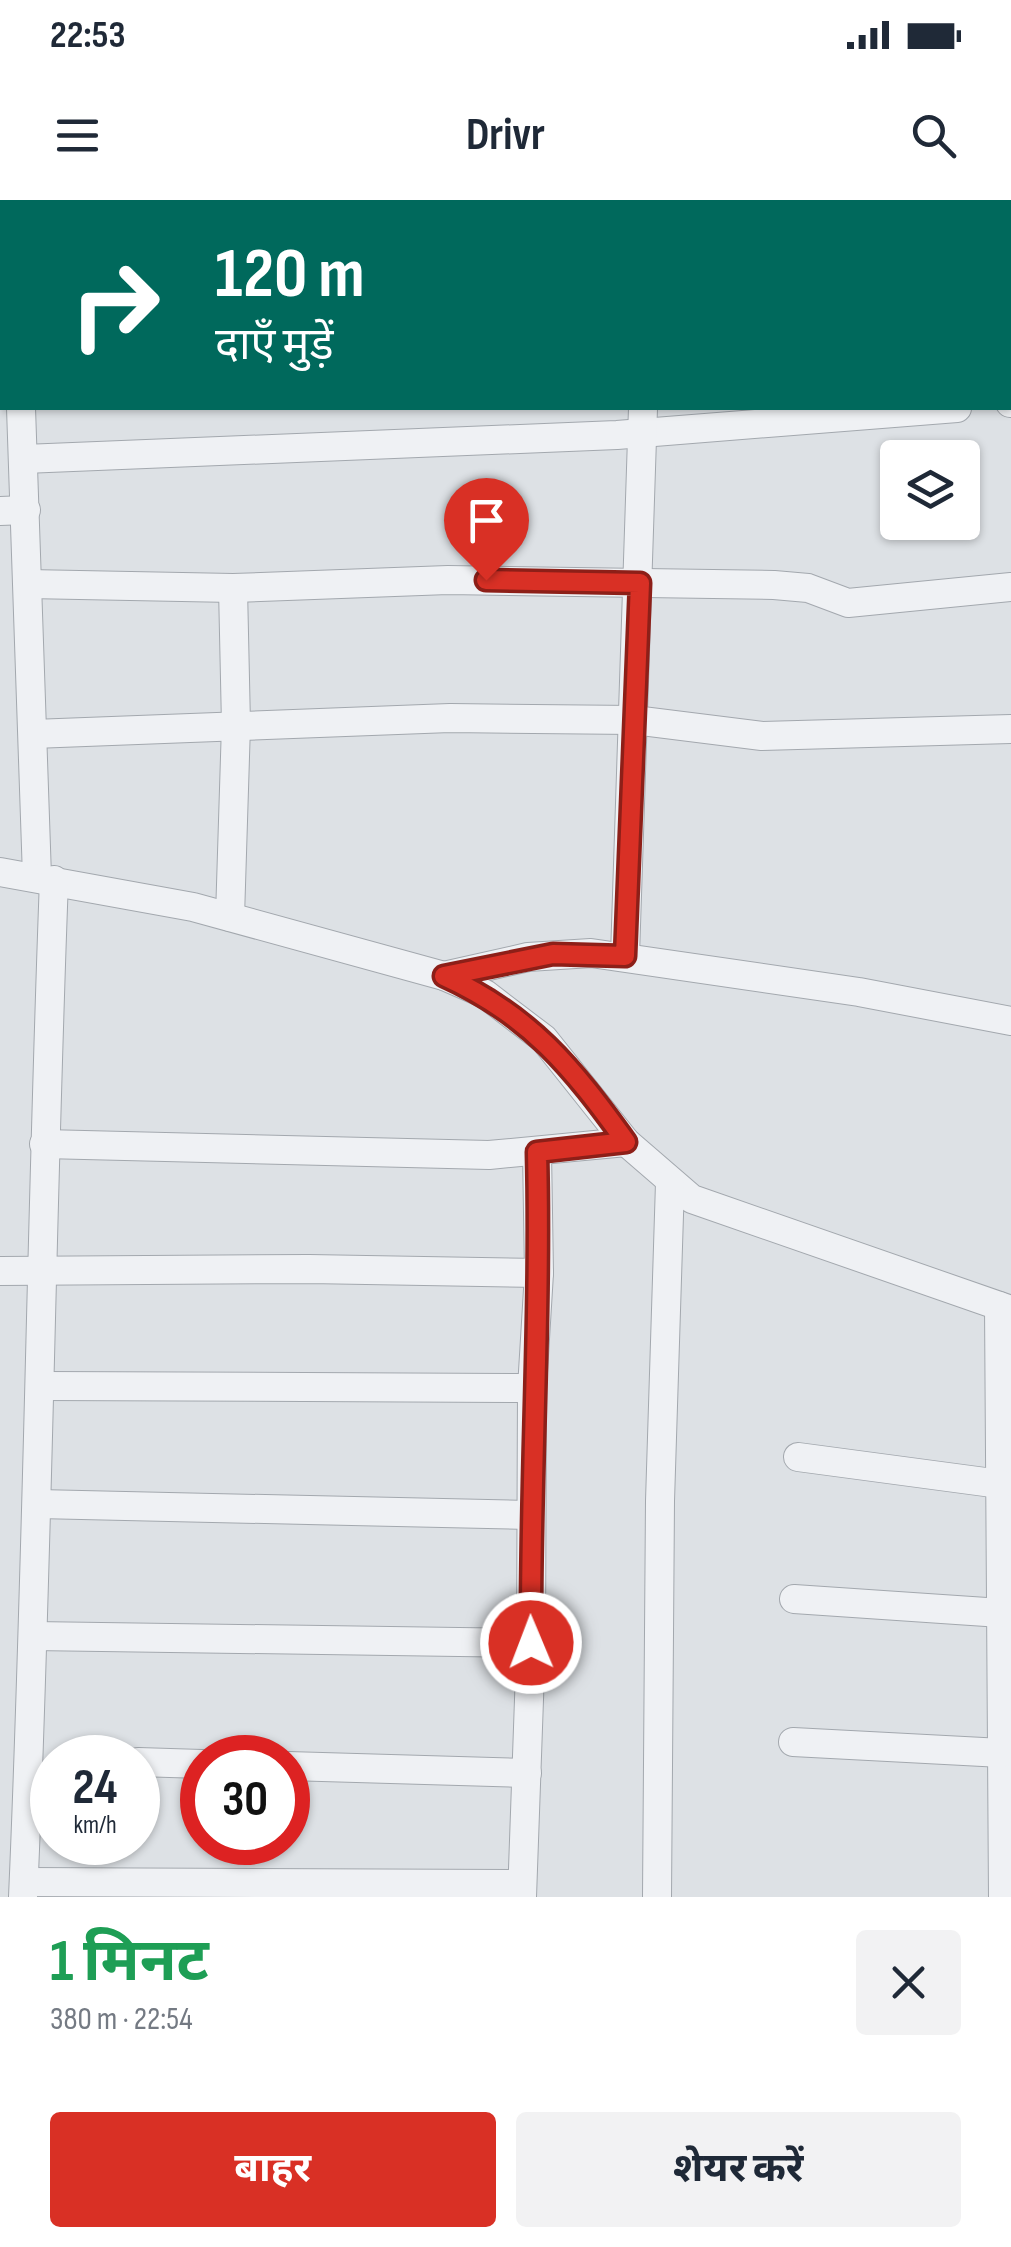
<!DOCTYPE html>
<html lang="hi">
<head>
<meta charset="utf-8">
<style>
	body { margin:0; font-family:"Sofia Sans Condensed","Noto Sans Devanagari",sans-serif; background:#f2f2f3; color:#1f2937; height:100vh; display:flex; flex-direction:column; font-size:38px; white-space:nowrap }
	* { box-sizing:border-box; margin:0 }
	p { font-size:32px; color:#747a83 }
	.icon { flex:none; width:55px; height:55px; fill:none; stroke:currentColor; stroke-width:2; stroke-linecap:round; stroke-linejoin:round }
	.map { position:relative; height:1697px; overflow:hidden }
	.details { display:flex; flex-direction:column; background:#fff; flex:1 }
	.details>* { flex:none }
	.guide { position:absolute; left:0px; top:0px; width:1012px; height:210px; box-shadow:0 2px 8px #0004; background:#00695c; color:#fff; overflow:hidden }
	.tools { position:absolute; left:880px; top:240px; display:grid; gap:20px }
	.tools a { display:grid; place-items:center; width:100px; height:100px; border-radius:10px; background:#fff; box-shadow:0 2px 8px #0004; font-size:50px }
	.speed { position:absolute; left:30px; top:1535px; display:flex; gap:20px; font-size:50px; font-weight:700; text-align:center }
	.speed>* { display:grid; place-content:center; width:130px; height:130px; border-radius:50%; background:#fff; box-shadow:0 2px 8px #0004; line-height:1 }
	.speed small { font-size:25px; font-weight:400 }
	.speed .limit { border:15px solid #d22; background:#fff; color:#111 }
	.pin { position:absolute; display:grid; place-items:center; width:85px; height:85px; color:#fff; margin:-102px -42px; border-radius:50% 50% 50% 0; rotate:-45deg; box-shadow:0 0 10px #0007 }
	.pin .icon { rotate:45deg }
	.me { position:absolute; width:110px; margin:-55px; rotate:359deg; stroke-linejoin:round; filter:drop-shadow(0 0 8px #0008) }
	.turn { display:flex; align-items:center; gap:35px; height:210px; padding:0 50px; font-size:45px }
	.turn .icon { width:130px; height:130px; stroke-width:2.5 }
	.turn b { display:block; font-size:70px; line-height:85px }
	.round { display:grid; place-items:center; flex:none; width:105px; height:105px; border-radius:10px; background:#f2f2f3 }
	.summary { display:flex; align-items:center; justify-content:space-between; height:170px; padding:0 50px }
	h1 { font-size:60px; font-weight:700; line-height:75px; color:#1e9e55 }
	.action { display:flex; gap:20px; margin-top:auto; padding:20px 50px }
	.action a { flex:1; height:115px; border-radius:10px; background:#d93025; color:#fff; font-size:40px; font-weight:700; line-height:115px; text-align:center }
	.action a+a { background:#f2f2f3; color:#1f2937 }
	.status { display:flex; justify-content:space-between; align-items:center; height:70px; padding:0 50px; background:#fff; direction:ltr }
	.status svg { height:28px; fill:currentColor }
	header { display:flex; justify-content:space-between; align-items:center; height:130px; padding:0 50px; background:#fff; font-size:45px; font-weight:700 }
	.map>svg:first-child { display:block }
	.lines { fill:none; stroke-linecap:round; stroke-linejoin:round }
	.minor-casing { stroke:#a3a8ae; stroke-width:30 }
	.minor { stroke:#eff1f4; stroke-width:28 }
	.route-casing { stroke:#8d1f18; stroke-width:25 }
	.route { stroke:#d93025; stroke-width:18 }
</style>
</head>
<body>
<div class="status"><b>22:53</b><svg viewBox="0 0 49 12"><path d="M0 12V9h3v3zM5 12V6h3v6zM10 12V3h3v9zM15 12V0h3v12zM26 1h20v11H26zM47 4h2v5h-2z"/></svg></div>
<header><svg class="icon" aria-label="menu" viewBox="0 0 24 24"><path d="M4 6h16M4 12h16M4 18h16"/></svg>Drivr<svg class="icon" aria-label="search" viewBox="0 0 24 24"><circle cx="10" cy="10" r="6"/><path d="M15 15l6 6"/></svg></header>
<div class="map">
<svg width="1011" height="1697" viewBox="0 0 1011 1697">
	<rect width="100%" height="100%" fill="#dde1e5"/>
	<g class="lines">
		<g class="minor-casing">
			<g id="minor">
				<path d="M 9,0 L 9,2"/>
				<path d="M 637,0 L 637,2"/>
				<path d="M 567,2 L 610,0"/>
				<path d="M 1010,65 L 1011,65"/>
				<path d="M 0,165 L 2,165"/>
				<path d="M 1010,203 L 1011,203"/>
				<path d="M 21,208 L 37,677"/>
				<path d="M 24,259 L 617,235 L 957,208"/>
				<path d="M 0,311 L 26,310"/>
				<path d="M 28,384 L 233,388 L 448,380 L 774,385 L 808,388 L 848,403 L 1011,387"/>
				<path d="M 33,534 L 450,518 L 634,520 L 762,536 L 1011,529"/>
				<path d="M 0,672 L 193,707 L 444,776 L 485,794 L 544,839 L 626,942 L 692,999 L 1011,1110"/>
				<path d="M 230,717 L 236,525 L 233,388"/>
				<path d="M 625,756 L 643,208"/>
				<path d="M 444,776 L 528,757 L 591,753 L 859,792 L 1011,821"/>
				<path d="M 44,944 L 489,955 L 626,942"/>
				<path d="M 0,1071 L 309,1069 L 539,1073"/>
				<path d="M 999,1106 L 1003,1697"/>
				<path d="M 43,1186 L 532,1188"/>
				<path d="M 798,1257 L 1000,1284"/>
				<path d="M 38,1304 L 529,1315"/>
				<path d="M 794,1399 L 1001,1413"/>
				<path d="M 33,1436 L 531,1443"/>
				<path d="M 793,1542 L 1002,1553"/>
				<path d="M 138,1562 L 202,1564"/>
				<path d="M 288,1566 L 527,1573"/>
				<path d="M 24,1682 L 522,1684"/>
				<path d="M 23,1697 C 38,1358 41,1019 54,680"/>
				<path d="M 522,1697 L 531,1443 L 532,1188 L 539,1073 L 537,952"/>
				<path d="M 657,1697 L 660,1301 L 670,983"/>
			</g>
		</g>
		<use href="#minor" class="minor"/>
	</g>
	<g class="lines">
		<g class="route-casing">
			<path id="route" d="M 486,380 L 640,383 L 625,756 L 553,754 L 444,776 C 530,815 572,867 626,942 L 537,952 C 541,1116 530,1279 531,1443"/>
		</g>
		<use href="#route" class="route"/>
	</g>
</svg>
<div class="tools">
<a><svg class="icon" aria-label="layers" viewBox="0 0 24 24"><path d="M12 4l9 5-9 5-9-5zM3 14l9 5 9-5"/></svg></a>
</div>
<div class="speed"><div>24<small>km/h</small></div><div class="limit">30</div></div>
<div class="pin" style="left:486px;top:380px;background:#d93025"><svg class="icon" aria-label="arrive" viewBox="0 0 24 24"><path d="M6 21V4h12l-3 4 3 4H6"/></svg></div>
<svg class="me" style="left:531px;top:1443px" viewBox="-20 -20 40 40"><circle r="17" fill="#d93025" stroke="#fff" stroke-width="3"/><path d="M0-11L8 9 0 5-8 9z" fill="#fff"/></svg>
<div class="guide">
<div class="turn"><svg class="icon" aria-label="right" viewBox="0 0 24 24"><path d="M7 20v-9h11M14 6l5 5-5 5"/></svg><div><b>120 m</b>दाएँ मुड़ें</div></div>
</div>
</div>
<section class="details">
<div class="summary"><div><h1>1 मिनट</h1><p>380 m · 22:54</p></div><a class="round"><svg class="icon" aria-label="close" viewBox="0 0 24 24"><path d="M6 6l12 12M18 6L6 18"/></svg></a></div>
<div class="action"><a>बाहर</a><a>शेयर करें</a></div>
</section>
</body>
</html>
